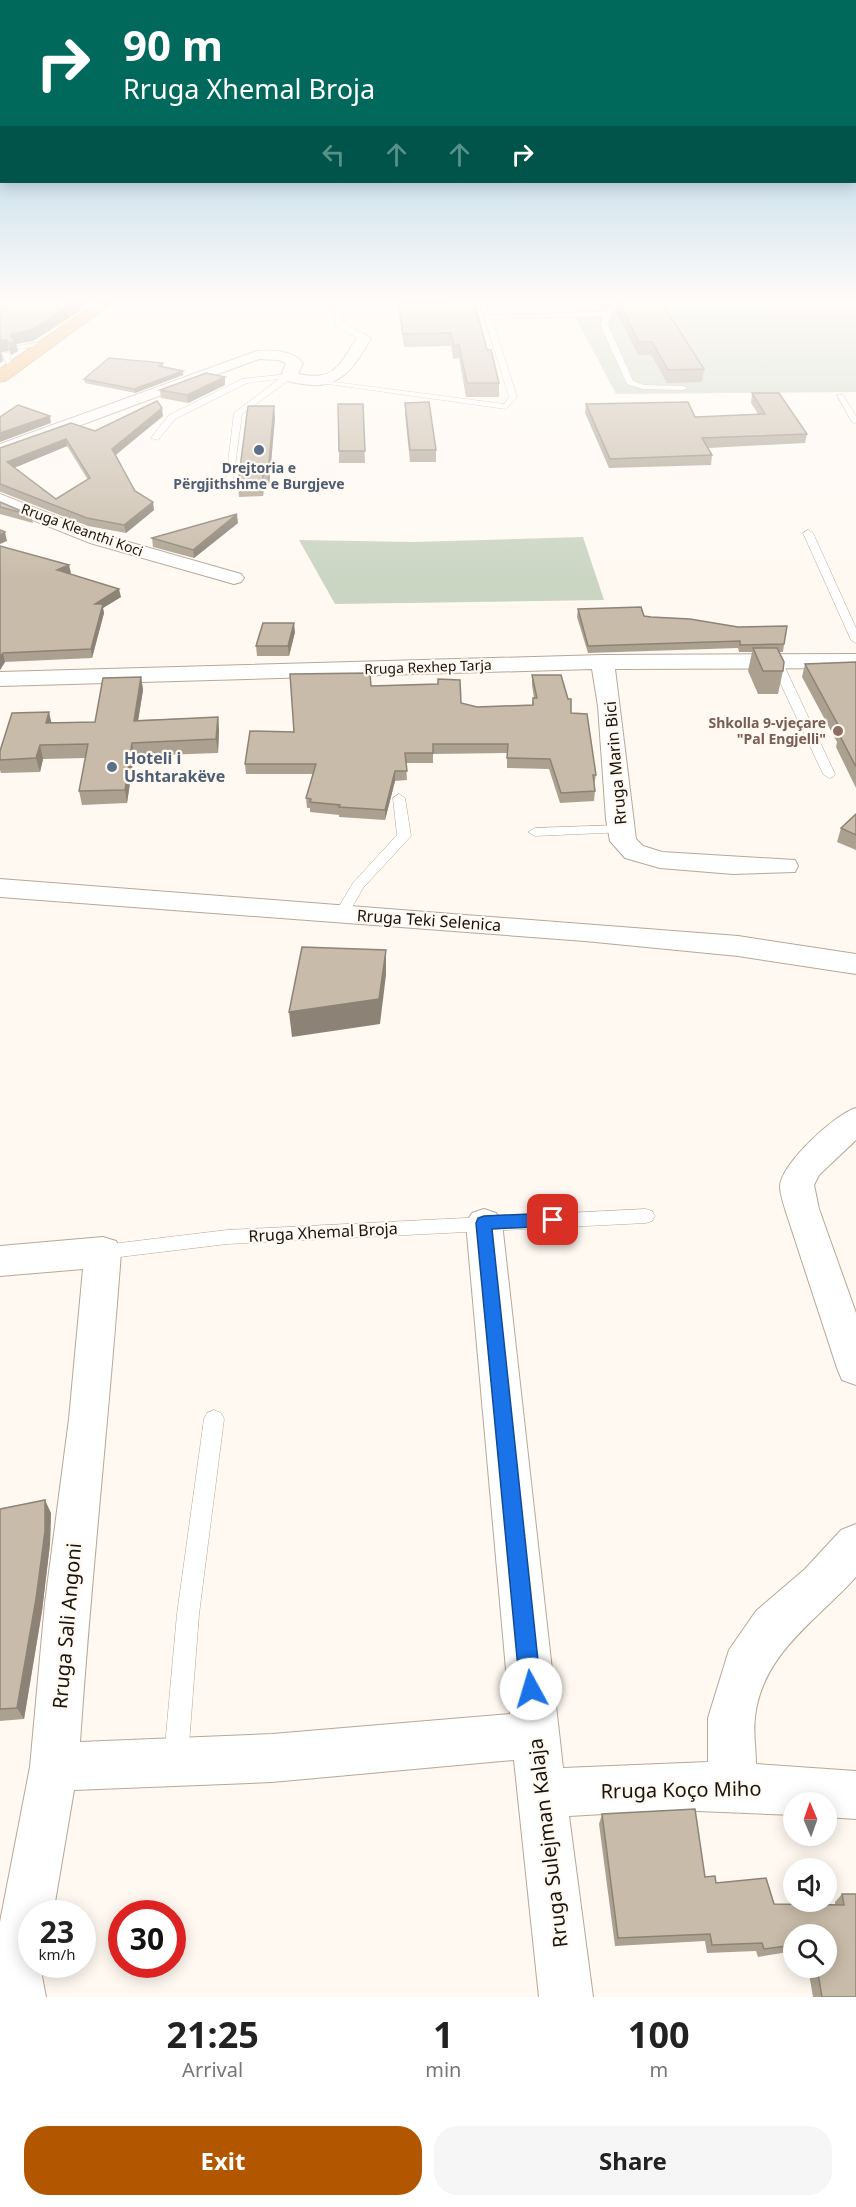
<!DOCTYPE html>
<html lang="en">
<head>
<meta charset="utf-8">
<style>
	body { margin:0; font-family:"Noto Sans",sans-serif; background:#f6f6f6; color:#222; height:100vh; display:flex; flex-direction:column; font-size:22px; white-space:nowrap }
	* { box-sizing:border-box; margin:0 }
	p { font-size:20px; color:#767676 }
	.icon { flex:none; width:33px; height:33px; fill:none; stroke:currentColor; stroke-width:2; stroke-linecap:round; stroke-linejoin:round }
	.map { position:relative; height:1997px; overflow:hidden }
	.details { display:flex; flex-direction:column; background:#fff; flex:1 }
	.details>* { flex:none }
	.guide { position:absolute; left:0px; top:0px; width:856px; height:183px; box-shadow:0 3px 15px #0003; background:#00695c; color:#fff; overflow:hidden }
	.needle { width:39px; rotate:358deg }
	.buttons { position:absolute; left:783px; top:1792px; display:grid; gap:12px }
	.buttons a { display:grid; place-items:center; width:54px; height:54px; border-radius:50%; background:#fff; box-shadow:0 3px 15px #0003; font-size:30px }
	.speed { position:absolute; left:18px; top:1900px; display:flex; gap:12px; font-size:30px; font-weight:700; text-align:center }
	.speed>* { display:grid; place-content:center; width:78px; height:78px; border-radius:50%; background:#fff; box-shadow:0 3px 15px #0003; line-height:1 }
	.speed small { font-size:15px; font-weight:400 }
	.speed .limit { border:9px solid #d22; background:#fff; color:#111 }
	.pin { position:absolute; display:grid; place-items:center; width:51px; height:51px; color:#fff; margin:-26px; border-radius:12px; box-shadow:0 3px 9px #0006 }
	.me { position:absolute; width:66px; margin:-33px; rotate:354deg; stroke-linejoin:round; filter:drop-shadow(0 0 4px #0008) }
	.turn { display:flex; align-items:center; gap:21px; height:126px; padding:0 24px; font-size:27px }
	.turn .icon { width:78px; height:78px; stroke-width:2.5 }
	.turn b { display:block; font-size:42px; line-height:51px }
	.lanes { display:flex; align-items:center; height:57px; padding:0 24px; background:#0003; justify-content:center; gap:30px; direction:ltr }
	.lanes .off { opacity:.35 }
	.eta { display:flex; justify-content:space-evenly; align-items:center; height:102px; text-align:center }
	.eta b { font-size:36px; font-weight:700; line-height:42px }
	.primary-button { display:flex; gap:12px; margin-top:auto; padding:12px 24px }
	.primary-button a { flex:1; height:69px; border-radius:24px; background:#b35600; color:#fff; font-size:24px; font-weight:700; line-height:69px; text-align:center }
	.primary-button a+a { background:#f6f6f6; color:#222 }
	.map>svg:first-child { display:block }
	.green { fill:#cad5c2 }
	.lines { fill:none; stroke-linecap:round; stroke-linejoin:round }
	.service-casing { stroke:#b5a896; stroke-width:1 }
	.minor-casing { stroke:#b5a896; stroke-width:2 }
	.primary-casing { stroke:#9c5a12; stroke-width:1 }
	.service { fill:#fff; fill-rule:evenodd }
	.minor { fill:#fff; fill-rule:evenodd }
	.primary { fill:#eeb273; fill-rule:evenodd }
	.wall { fill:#aca191; fill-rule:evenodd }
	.shaded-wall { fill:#8c8376 }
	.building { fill:#c8bba9; stroke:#8c8376; stroke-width:1.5; fill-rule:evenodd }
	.route { fill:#1a73e8; stroke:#114b97; stroke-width:1.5 }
	.service-dot { fill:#5c6f8a; stroke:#fff9f2; stroke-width:2 }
	.education-dot { fill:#8d6e63; stroke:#fff9f2; stroke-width:2 }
	.labels { text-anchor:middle; stroke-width:4.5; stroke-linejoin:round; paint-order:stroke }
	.far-service-label { font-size:14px; font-weight:bold; fill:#4e5e75; stroke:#fff9f2 }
	.far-street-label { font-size:14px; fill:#19140d; stroke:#fff9f2 }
	.far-education-label { font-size:14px; font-weight:bold; fill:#785e54; stroke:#fff9f2; text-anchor:end }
	.service-label { font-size:16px; font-weight:bold; fill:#4e5e75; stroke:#fff9f2; text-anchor:start }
	.street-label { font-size:16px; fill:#19140d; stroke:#fff9f2 }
	.near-street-label { font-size:20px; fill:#19140d; stroke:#fff9f2 }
</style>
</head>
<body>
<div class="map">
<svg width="856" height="1997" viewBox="0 0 856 1997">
	<rect width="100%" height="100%" fill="#fff9f2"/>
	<g class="green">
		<path d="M 597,300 L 856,300 L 856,392 L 616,394 L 572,311 L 601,310 Z"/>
		<path d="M 583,537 L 604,600 L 335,604 L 299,540 L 413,542 Z"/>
	</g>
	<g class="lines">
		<g class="service-casing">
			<g id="service">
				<path d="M 334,300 L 340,300 L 342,322 L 367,336 L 367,340 L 361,340 L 335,325 Z"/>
				<path d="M 479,300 L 485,300 L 490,315 L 605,312 L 608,308 L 627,300 L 635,300 L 613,310 L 608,324 L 633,381 L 644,385 L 683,386 L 687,388 L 683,390 L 643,389 L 627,384 L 600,324 L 604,316 L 492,319 L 517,397 L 506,409 L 300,380 L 304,378 L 504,404 L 509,397 Z"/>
				<path d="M 50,340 L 53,344 L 18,349 L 14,347 Z"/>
				<path d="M 2,353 L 8,353 L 15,370 L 9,370 Z"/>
				<path d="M 289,374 L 292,378 L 242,414 L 233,481 L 226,479 L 234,413 L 279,379 L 247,383 L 175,419 L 158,440 L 151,438 L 169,415 L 242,379 Z"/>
				<path d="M 837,395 L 843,395 L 856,416 L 856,424 L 852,422 Z"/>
				<path d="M 808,530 L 813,533 L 856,628 L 856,643 L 851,640 L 803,533 Z"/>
				<path d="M 776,658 L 782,661 L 835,774 L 833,777 L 829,778 L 823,774 L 770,661 Z"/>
				<path d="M 399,794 L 405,798 L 411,836 L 363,888 L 347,916 L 337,916 L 335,913 L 353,883 L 397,835 L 393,798 Z"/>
				<path d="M 620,825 L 627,829 L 625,832 L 535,836 L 528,832 L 535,828 Z"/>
				<path d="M 646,1209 L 652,1211 L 655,1216 L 652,1221 L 646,1223 L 227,1244 L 103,1259 L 97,1257 L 94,1252 L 97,1247 L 103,1245 L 227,1230 Z"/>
				<path d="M 214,1410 L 221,1413 L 224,1419 L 199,1614 L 188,1757 L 184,1765 L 176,1769 L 168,1765 L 164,1757 L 177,1614 L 204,1419 L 207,1413 Z"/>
			</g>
		</g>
		<g class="minor-casing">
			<g id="minor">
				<path d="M 364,334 L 371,338 C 355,366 340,391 303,384 C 295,383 286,382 281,376 L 286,363 L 278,360 L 259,359 L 0,455 L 0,444 L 257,351 C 273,350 292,350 303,363 L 298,374 C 337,382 340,363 359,335 Z"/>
				<path d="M 0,494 L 104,535 L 241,574 L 244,578 L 241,582 L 234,584 L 90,543 L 0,507 Z"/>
				<path d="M 856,654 L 856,668 L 615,669 L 636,839 L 643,846 L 662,852 L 795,860 L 798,866 L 795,872 L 733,874 L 660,868 L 625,858 L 610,841 L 606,819 L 598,706 L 592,669 L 0,686 L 0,672 L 602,655 Z"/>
				<path d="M 0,879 L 738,936 L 856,954 L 856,974 L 738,956 L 585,941 L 0,897 Z"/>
				<path d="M 856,1108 L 856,1140 L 819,1175 L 814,1185 L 819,1209 L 856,1313 L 856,1385 L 842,1380 L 837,1368 L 785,1209 C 783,1202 780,1193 780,1186 C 782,1163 835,1114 856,1108 Z"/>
				<path d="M 484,1209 L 496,1213 L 502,1223 L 563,1768 L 708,1762 L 708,1718 L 729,1650 L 756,1611 L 805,1569 L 841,1530 L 856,1524 L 856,1577 C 816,1621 762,1654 755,1717 C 753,1732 756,1749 756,1764 L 856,1771 L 856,1819 L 826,1817 L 826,1803 L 794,1803 L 794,1815 L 673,1810 L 569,1816 L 593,1997 L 539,1997 L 514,1760 L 272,1782 L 74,1790 L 53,1914 L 32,1914 L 32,1965 L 44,1965 L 42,1976 L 46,1997 L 0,1997 L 0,1922 L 30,1767 L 45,1603 L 69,1419 L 83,1269 L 0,1276 L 0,1246 L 103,1237 L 116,1241 L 121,1252 C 109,1416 91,1578 80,1742 L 272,1734 L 510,1714 L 466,1223 L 472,1213 Z"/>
			</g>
		</g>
		<g class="primary-casing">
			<path id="primary" d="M 100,300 L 117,300 L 6,381 L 0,382 L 0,369 Z"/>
		</g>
		<use href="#service" class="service"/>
		<use href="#minor" class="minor"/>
		<use href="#primary" class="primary"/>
	</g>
	<g class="wall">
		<path d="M 0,300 L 80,308 L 80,311 L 33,341 L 16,344 L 18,351 L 11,355 L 9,351 L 1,352 L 3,361 L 0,363 Z"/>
		<path d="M 443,300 L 474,300 L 487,350 L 499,383 L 499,397 L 466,397 L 459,358 L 453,359 L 451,346 L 404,347 L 399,315 L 399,303 L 443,302 Z"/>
		<path d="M 610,300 L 660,300 L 704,369 L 702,382 L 667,383 L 651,355 L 638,355 L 616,311 L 617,302 L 612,304 Z"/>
		<path d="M 163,363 L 163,367 L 183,371 L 183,375 L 135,393 L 85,383 L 84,379 Z"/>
		<path d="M 225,377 L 225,385 L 188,403 L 161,398 L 160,390 Z"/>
		<path d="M 752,393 L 807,434 L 805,443 L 708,448 L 712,455 L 711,465 L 609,468 L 585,413 L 586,404 L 695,417 L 758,414 L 751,403 Z"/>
		<path d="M 405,403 L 436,450 L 436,462 L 410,462 L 405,414 Z"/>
		<path d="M 363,404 L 365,463 L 339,463 L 339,451 Z"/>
		<path d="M 163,416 L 116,455 L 135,491 L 154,510 L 126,533 L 88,526 L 1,492 L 0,492 L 0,448 L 95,431 ZM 67,446 L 88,480 L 56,499 L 14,468 Z"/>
		<path d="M 275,417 L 269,486 L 264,486 L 263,496 L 239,497 L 238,484 Z"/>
		<path d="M 0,502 L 31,515 L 33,523 L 0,514 Z"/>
		<path d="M 238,523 L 194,558 L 153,547 L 152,538 Z"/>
		<path d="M 0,546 L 71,573 L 70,574 L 121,597 L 103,608 L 104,613 L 92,658 L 5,662 L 0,670 Z"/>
		<path d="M 578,609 L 644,616 L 784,644 L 783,652 L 779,652 L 783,671 L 778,694 L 758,694 L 748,671 L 752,652 L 739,652 L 738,648 L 588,653 L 577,617 Z"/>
		<path d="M 295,632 L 289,656 L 257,656 L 256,646 Z"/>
		<path d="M 856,662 L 856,788 L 836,747 L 837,742 L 802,677 L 805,664 Z"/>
		<path d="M 532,675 L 571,713 L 596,775 L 594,785 L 595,791 L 594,801 L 560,803 L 549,769 L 507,768 L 507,753 L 433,754 L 433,763 L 406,763 L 407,780 L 395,781 L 385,820 L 339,817 L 339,815 L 310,812 L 310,808 L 307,808 L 306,798 L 313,774 L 246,774 L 245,764 L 294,732 L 371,686 L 477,707 L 532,705 L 533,698 L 534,698 L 532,685 Z"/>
		<path d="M 141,677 L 143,690 L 138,720 L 218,717 L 219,730 L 218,753 L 134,756 L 127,803 L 82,805 L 79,791 L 86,758 L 43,759 L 40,772 L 1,773 L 0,770 L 0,751 L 52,722 L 95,722 Z"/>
		<path d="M 856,814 L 856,850 L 837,842 L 841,828 Z"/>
		<path d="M 0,1509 L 51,1513 L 50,1544 L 42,1611 L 24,1719 L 0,1721 Z"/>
		<path d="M 602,1814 L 716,1883 L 774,1904 L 835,1904 L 835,1902 L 842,1894 L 856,1997 L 813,1997 L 808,1968 L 826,1968 L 826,1935 L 794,1935 L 794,1951 L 758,1957 L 756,1951 L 707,1953 L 705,1941 L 615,1946 L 599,1824 Z"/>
	</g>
	<g class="shaded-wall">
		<path d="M 78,300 L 93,300 L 80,308 L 80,311 L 33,341 L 16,344 L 18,351 L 11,355 L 9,344 L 10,336 L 11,334 Z"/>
		<path d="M 613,300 L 617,300 L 617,302 L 612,304 Z"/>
		<path d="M 0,340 L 7,340 L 9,351 L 1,352 L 3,361 L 0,363 Z"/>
		<path d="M 183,371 L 183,375 L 135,393 L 134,389 Z"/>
		<path d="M 225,377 L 225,385 L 188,403 L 187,395 Z"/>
		<path d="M 274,406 L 275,417 L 269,486 L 268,474 Z"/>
		<path d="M 162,408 L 163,416 L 114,456 L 112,449 Z"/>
		<path d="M 50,416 L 51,423 L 0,442 L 0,433 Z"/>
		<path d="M 66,439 L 67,446 L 9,470 L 7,462 Z"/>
		<path d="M 263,474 L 264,486 L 263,496 L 262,484 Z"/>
		<path d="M 153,502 L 154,510 L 126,533 L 124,525 Z"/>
		<path d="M 237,514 L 238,523 L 194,558 L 193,550 Z"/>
		<path d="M 5,532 L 7,541 L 0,544 L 0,535 Z"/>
		<path d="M 69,565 L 71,573 L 59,579 L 57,570 Z"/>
		<path d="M 119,589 L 121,597 L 103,608 L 104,613 L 92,658 L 91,649 L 95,604 Z"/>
		<path d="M 294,623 L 295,632 L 289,656 L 288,646 Z"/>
		<path d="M 3,653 L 5,662 L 0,670 L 0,657 Z"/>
		<path d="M 141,677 L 143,690 L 136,734 L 134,721 Z"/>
		<path d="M 49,712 L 52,725 L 46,723 Z"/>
		<path d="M 218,717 L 219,730 L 218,753 L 216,739 Z"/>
		<path d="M 132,743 L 134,756 L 127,803 L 125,790 Z"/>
		<path d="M 40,745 L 43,759 L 40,772 L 36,758 Z"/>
		<path d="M 395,771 L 395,781 L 385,820 L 385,810 Z"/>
		<path d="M 386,950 L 386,975 L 380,1024 L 292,1037 L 289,1012 Z"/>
		<path d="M 45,1500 L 51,1513 L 50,1544 L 42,1611 L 24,1719 L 17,1708 Z"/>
	</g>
	<g class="building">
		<path d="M 0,300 L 78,300 L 31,330 L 11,334 L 10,336 L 15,340 L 9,344 L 7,340 L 0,340 Z"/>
		<path d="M 445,300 L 474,300 L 487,350 L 491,350 L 499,383 L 467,383 L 459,345 L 454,346 L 451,333 L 403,334 L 399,303 L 445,302 Z"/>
		<path d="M 618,300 L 660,300 L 704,369 L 668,370 L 652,342 L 639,342 Z"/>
		<path d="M 109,358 L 163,363 L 159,366 L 183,371 L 134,389 L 84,379 Z"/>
		<path d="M 206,373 L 225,377 L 187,395 L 160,390 Z"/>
		<path d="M 752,393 L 779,393 L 807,434 L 702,438 L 712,455 L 610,459 L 586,404 L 688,402 L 695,417 L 765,414 Z"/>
		<path d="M 157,401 L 162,408 L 112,449 L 135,491 L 153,502 L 124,525 L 87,518 L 0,484 L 0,448 L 71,423 L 95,431 ZM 66,439 L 90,478 L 56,499 L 7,462 Z"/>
		<path d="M 429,402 L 436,450 L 410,450 L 405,403 Z"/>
		<path d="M 338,404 L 363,404 L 365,451 L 339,451 Z"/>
		<path d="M 18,405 L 50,416 L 0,433 L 0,417 Z"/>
		<path d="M 248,406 L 274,406 L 268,474 L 263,474 L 262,484 L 238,484 Z"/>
		<path d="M 0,502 L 31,515 L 0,507 Z"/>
		<path d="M 237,514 L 193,550 L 152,538 Z"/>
		<path d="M 0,530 L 5,532 L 0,535 Z"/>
		<path d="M 0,546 L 69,565 L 57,570 L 119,589 L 95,604 L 103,604 L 91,649 L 3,653 L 0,657 Z"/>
		<path d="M 641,607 L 644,616 L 651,617 L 690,619 L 738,627 L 787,626 L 784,644 L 740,645 L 740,641 L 588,646 L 578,609 Z"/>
		<path d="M 263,623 L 294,623 L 288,646 L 256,646 Z"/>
		<path d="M 753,648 L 777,648 L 784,662 L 783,671 L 763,671 Z"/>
		<path d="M 856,662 L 856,767 L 839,734 L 843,734 L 805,664 Z"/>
		<path d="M 370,673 L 371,686 L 438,684 L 438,679 L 460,680 L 461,703 L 477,707 L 533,705 L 533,698 L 537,698 L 532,675 L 561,675 L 568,699 L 571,699 L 571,713 L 587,714 L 596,775 L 593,775 L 595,791 L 561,793 L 550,759 L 507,758 L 508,744 L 433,744 L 433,753 L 405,753 L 407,771 L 395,771 L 385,810 L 339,807 L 340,805 L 310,802 L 311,799 L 306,798 L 316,764 L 245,764 L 250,731 L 294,732 L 290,674 Z"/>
		<path d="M 141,677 L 134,721 L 218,717 L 216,739 L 132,743 L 125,790 L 79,791 L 88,744 L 40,745 L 36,758 L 0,760 L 0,751 L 12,713 L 49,712 L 46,723 L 95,722 L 103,678 Z"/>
		<path d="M 856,814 L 856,835 L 841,828 Z"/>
		<path d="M 302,947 L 386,950 L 379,999 L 289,1012 Z"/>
		<path d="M 45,1500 L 45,1531 L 36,1599 L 17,1708 L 0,1709 L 0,1509 Z"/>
		<path d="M 695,1809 L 705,1877 L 715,1876 L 716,1883 L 766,1878 L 774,1904 L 844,1905 L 842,1894 L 856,1894 L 856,1997 L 822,1997 L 817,1968 L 826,1968 L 826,1935 L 794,1935 L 794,1945 L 764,1949 L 762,1943 L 712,1945 L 710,1934 L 618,1938 L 602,1814 Z"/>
	</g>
	<linearGradient id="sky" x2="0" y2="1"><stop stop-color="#8bbede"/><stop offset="0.52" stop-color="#fffcf9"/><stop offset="1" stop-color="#fffcf9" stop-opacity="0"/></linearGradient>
	<rect width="856" height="579" fill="url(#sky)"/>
	<path class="route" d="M 553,1213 L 561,1220 L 553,1226 L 492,1229 L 541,1689 L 538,1696 L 531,1699 L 523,1696 L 520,1689 L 476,1223 L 478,1218 L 484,1216 Z"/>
	<g class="service-dot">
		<circle cx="259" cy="450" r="6"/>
		<circle cx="112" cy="767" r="6"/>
	</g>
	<circle class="education-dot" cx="838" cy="731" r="6"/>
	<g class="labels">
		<g class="far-service-label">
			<text x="259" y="473">Drejtoria e<tspan x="259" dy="16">Përgjithshme e Burgjeve</tspan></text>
		</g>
		<g class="far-street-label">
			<text transform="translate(82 530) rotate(20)" y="5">Rruga Kleanthi Koci</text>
			<text transform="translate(428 667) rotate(-2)" y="5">Rruga Rexhep Tarja</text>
		</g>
		<g class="far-education-label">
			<text x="826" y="728">Shkolla 9-vjeçare<tspan x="826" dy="16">"Pal Engjelli"</tspan></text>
		</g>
		<g class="service-label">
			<text x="124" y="764">Hoteli i<tspan x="124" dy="18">Ushtarakëve</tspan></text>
		</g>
		<g class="street-label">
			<text transform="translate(615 763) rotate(-95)" y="6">Rruga Marin Bici</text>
			<text transform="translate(429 920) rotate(4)" y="6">Rruga Teki Selenica</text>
			<text transform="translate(323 1232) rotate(-3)" y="6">Rruga Xhemal Broja</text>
		</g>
		<g class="near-street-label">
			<text transform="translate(67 1626) rotate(-85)" y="7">Rruga Sali Angoni</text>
			<text transform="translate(681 1790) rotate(-1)" y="7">Rruga Koço Miho</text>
			<text transform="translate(548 1843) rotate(-97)" y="7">Rruga Sulejman Kalaja</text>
		</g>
	</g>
</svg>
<div class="buttons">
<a><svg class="needle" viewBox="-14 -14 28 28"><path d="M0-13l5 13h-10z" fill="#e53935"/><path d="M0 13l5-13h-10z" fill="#767676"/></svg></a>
<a><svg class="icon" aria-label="sound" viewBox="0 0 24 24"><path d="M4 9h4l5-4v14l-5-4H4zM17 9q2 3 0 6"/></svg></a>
<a><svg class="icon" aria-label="search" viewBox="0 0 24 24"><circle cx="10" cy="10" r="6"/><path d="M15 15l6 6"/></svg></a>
</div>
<div class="speed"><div>23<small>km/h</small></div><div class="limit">30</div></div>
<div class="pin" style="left:553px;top:1220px;background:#d93025"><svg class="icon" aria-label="arrive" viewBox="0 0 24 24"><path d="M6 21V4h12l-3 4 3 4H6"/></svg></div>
<svg class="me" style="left:531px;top:1689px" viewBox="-20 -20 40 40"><circle r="19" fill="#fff"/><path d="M0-13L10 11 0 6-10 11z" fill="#1a73e8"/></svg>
<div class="guide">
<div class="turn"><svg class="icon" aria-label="right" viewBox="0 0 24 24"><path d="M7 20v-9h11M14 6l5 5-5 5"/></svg><div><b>90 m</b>Rruga Xhemal Broja</div></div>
<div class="lanes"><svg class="icon off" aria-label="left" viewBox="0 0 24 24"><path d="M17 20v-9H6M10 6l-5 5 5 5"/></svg><svg class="icon off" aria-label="ahead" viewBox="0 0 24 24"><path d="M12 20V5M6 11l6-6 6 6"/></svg><svg class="icon off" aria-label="ahead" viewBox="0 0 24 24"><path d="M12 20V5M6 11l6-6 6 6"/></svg><svg class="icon" aria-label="right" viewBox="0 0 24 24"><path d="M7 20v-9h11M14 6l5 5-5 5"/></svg></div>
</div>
</div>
<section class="details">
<div class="eta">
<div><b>21:25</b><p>Arrival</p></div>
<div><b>1</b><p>min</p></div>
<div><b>100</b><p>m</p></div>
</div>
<div class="primary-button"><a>Exit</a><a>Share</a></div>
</section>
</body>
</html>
